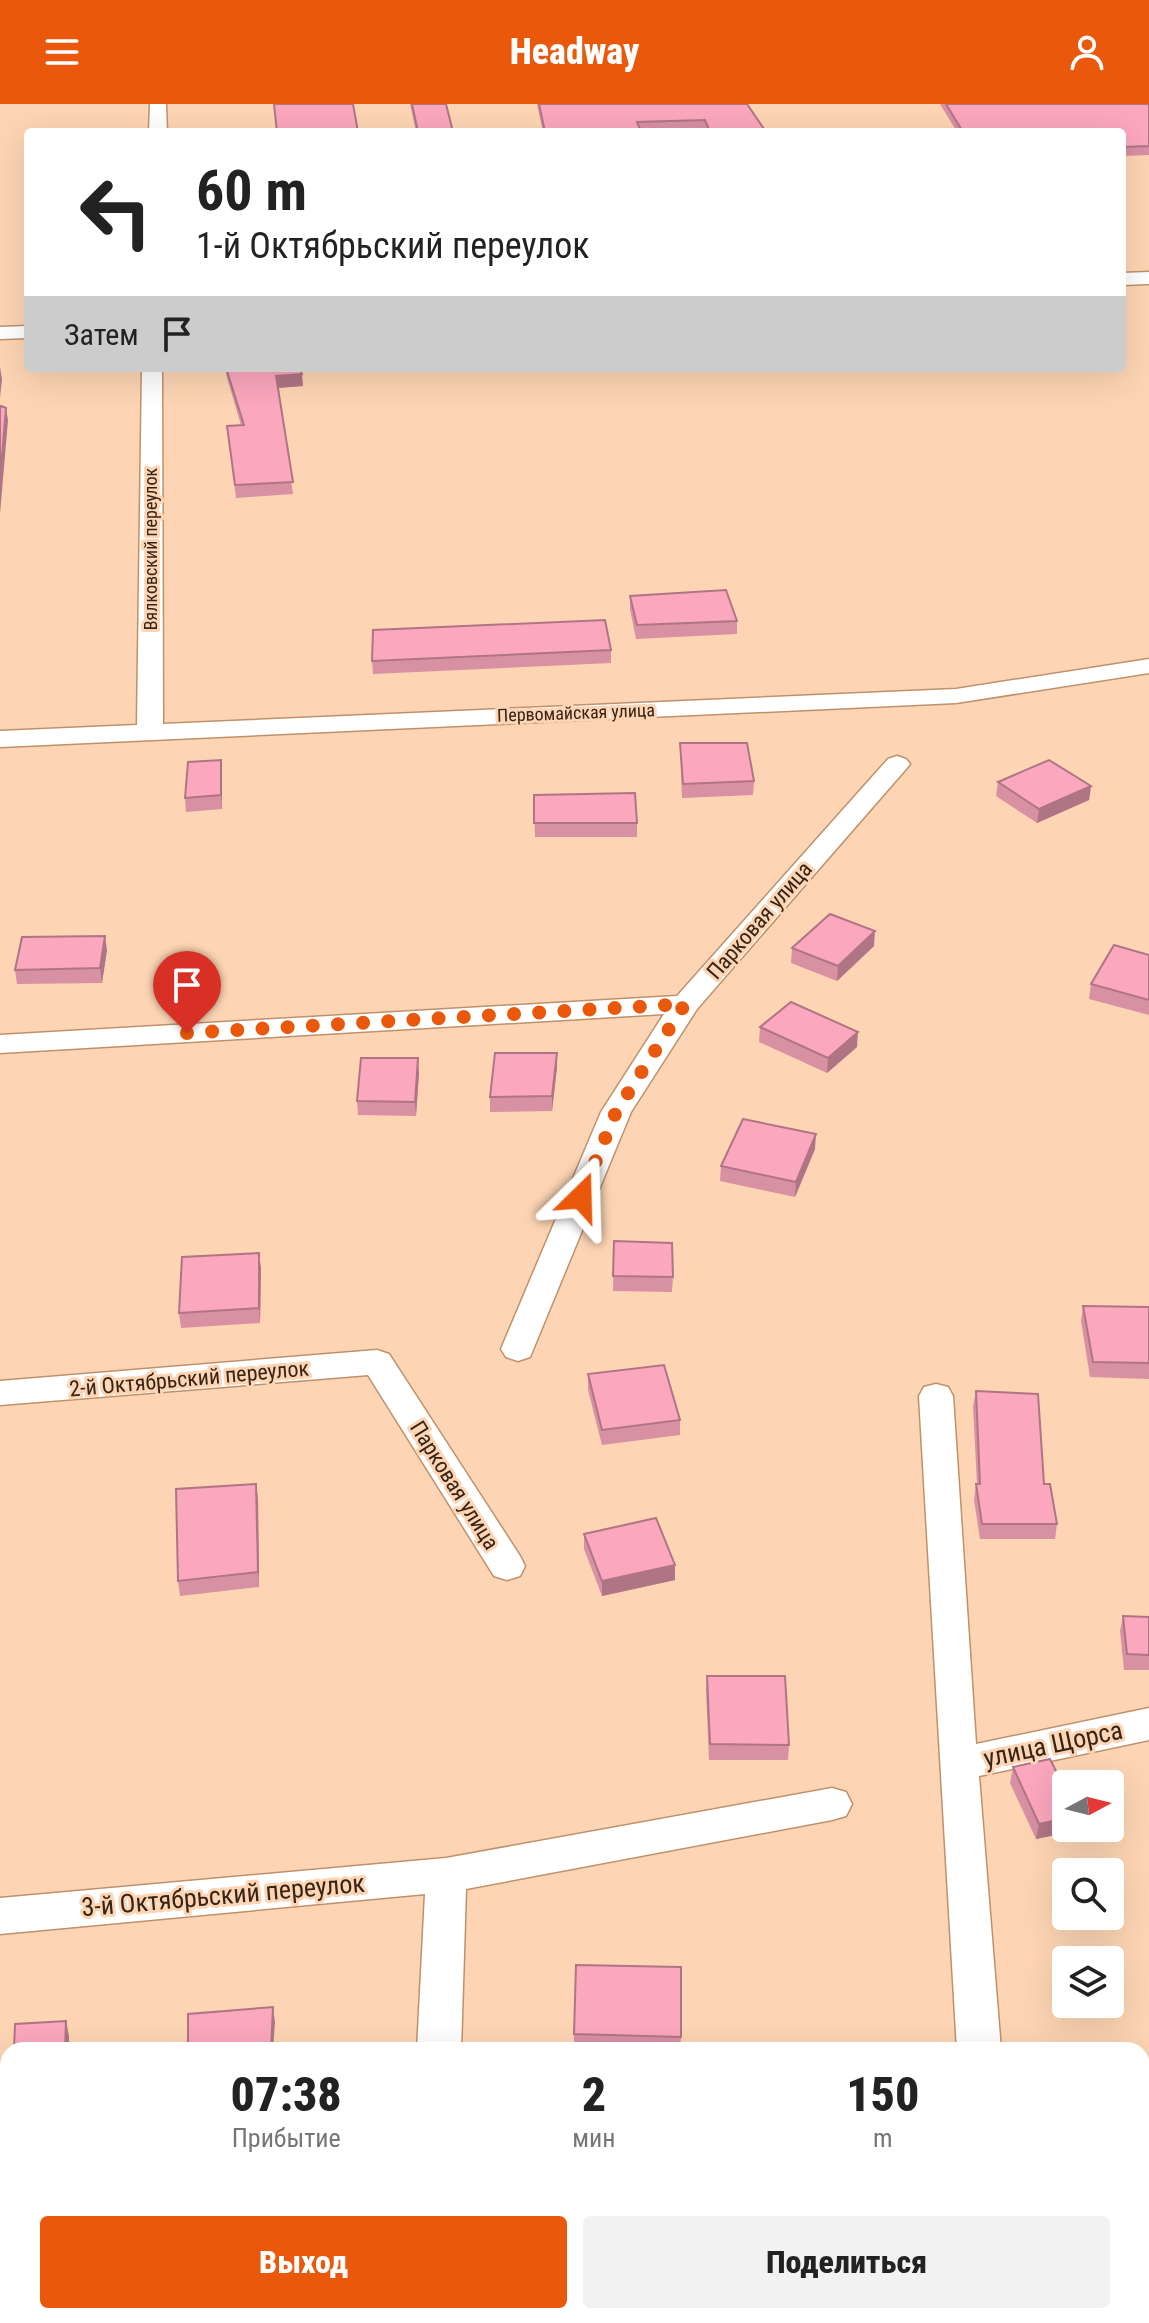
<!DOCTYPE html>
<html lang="ru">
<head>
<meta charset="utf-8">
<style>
	body { margin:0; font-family:"Roboto Condensed",sans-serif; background:#f2f2f2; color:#222; height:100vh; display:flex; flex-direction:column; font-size:30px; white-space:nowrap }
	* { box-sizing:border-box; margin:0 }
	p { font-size:26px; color:#767676 }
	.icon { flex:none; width:44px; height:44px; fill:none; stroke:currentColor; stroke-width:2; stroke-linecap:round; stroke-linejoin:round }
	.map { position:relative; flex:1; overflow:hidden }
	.panel { position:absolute; left:0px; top:1938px; width:1150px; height:282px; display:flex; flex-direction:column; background:#fff; border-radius:24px 24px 0 0; box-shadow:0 8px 32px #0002 }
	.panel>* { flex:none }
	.top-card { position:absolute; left:24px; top:24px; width:1102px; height:244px; border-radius:8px; box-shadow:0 8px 32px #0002; background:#fff; color:#222; overflow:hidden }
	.needle { width:52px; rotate:83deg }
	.tools { position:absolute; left:1052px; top:1666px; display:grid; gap:16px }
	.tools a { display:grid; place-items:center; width:72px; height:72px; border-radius:8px; background:#fff; box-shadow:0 8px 32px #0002; font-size:40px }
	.pin { position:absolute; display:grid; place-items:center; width:68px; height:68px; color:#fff; margin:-82px -34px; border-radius:50% 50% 50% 0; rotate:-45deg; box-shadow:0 0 8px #0007 }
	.pin .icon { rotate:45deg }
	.me { position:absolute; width:88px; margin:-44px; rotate:22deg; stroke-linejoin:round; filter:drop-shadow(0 0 6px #0008) }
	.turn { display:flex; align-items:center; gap:28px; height:168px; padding:0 40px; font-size:36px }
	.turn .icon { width:104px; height:104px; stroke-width:2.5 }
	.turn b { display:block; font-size:56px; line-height:68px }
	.then { display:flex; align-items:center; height:76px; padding:0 40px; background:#0003; gap:16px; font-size:30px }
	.eta { display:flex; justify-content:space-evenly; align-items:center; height:136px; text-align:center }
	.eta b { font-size:48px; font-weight:800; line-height:56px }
	.primary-button { display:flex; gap:16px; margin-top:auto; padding:16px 40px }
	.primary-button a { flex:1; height:92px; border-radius:8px; background:#ea580c; color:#fff; font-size:32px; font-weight:800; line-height:92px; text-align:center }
	.primary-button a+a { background:#f2f2f2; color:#222 }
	header { display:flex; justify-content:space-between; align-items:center; height:104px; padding:0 40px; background:#ea580c; color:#fff; font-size:36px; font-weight:800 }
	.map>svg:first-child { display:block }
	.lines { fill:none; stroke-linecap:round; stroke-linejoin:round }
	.minor-casing { stroke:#bf916a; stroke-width:3 }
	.minor { fill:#fff; fill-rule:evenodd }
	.wall { fill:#d890a3 }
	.shaded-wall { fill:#b07585 }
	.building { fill:#fba7be; stroke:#b07585; stroke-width:2 }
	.route { stroke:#ea580c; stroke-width:14; stroke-dasharray:0 25.2 }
	.labels { text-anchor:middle; stroke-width:6; stroke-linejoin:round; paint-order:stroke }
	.far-street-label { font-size:18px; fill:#362414; stroke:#fdd5b4 }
	.street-label { font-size:22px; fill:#362414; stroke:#fdd5b4 }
	.near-street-label { font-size:26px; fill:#362414; stroke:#fdd5b4 }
</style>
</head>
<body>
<header><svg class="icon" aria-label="menu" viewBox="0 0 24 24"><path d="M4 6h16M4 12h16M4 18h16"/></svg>Headway<svg class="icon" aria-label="person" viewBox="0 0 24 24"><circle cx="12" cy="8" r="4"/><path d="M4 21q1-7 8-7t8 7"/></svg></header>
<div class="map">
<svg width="1149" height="2219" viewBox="0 0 1149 2219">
	<rect width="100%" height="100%" fill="#fdd5b4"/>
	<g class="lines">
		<g class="minor-casing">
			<g id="minor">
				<path d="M 150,0 L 166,0 L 167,28 L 149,28 Z"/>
				<path d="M 1149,168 L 1149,180 L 1122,181 L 1122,169 Z"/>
				<path d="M 28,222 L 28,234 L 0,235 L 0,223 Z"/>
				<path d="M 142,264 L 162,264 L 163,620 L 956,585 L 1149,555 L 1149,569 L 956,599 L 0,643 L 0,627 L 137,621 Z"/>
				<path d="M 897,652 L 906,655 L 910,660 L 906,665 L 697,905 L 631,1008 L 530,1253 L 518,1257 L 506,1253 L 501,1245 L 601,1008 L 664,910 L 0,949 L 0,931 L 677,892 L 888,655 Z"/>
				<path d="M 377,1246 L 389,1250 L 520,1452 L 525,1462 L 520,1472 L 507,1476 L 494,1472 L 368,1271 L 0,1301 L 0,1277 Z"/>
				<path d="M 936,1280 L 948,1283 L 953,1292 L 976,1640 L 1149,1604 L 1149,1636 L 979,1672 L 1001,1946 L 957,1946 L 919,1292 L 924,1283 Z"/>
				<path d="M 832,1684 L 846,1688 L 852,1700 L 846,1712 L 832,1716 L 466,1785 L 461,1946 L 417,1946 L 425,1790 L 0,1830 L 0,1794 L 446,1754 Z"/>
				<rect x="405" y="2212" width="48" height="7"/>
				<path d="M 975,2212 L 1023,2212 L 1024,2219 L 976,2219 Z"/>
			</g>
		</g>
		<use href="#minor" class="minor"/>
	</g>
	<g class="wall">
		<path d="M 410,0 L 446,0 L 453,28 L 416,28 Z"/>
		<path d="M 537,0 L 747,0 L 766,28 L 706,28 L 704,25 L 641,28 L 543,28 Z"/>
		<path d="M 940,0 L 1149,0 L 1149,51 L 1122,52 L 1122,28 L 957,28 Z"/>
		<path d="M 225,264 L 300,264 L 303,282 L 278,284 L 293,390 L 236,394 L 227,322 L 241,321 L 227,274 Z"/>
		<path d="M 630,492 L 737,517 L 737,530 L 636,535 L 630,505 Z"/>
		<path d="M 611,546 L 611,559 L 373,570 L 372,557 Z"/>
		<path d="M 680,639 L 754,677 L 753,691 L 682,694 Z"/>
		<path d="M 221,656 L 222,705 L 186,708 L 185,694 Z"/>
		<path d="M 998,678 L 1091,682 L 1089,696 L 1037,719 L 996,692 Z"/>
		<path d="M 534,691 L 637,719 L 637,733 L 535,733 Z"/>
		<path d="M 874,842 L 837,877 L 791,859 L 792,844 Z"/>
		<path d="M 107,846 L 102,879 L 17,880 L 15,866 Z"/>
		<path d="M 1149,851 L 1149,911 L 1089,895 L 1091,880 Z"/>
		<path d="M 760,923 L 857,943 L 827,969 L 759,938 Z"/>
		<path d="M 557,963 L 552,1007 L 490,1008 L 490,993 Z"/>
		<path d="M 419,969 L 416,1012 L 358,1011 L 357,997 Z"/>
		<path d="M 815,1045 L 795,1093 L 720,1077 L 721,1062 Z"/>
		<path d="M 614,1137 L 673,1173 L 672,1188 L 613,1187 Z"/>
		<path d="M 261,1164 L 260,1219 L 181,1224 L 179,1209 Z"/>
		<path d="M 1083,1202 L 1149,1203 L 1149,1275 L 1090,1273 L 1081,1217 Z"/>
		<path d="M 588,1270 L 680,1316 L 680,1331 L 602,1341 L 588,1286 Z"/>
		<path d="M 976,1287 L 1044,1380 L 1057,1420 L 1055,1435 L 980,1435 L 974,1396 L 976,1380 L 977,1380 L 973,1302 Z"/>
		<path d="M 256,1380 L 258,1395 L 259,1483 L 180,1492 L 178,1477 Z"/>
		<path d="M 584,1430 L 675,1476 L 602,1492 L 584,1445 Z"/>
		<path d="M 1123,1512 L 1149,1513 L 1149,1566 L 1124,1566 L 1120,1527 Z"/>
		<path d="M 707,1572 L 789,1641 L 788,1656 L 709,1656 L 706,1587 Z"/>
		<path d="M 1013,1663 L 1066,1724 L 1075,1724 L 1075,1727 L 1036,1735 L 1010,1679 Z"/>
		<path d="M 574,1930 L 681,1933 L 680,1946 L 574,1945 Z"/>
		<path d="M 1142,2081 L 1147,2131 L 1143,2146 L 1142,2146 Z"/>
	</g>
	<g class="shaded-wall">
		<path d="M 0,263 L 2,275 L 0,294 Z"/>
		<path d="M 302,270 L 303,282 L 277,284 L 276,272 Z"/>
		<path d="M 6,304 L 8,316 L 0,410 L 0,376 Z"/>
		<path d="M 221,656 L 222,670 L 222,705 L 221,691 Z"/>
		<path d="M 1091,682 L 1089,696 L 1037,719 L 1039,705 Z"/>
		<path d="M 875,827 L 874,842 L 837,877 L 838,862 Z"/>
		<path d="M 105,832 L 107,846 L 102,879 L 100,864 Z"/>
		<path d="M 858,928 L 857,943 L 827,969 L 828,954 Z"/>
		<path d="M 557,949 L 557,963 L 552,1007 L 552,992 Z"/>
		<path d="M 418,954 L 419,969 L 416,1012 L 415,998 Z"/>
		<path d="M 816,1030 L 815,1045 L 795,1093 L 796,1078 Z"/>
		<path d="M 259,1149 L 261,1164 L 260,1219 L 259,1204 Z"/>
		<path d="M 256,1380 L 258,1395 L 259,1483 L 258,1468 Z"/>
		<path d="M 675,1461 L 675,1476 L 602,1492 L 602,1477 Z"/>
		<path d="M 1066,1714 L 1066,1724 L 1075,1724 L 1075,1727 L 1036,1735 L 1039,1720 Z"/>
		<path d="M 273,1903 L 275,1918 L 273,1946 L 271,1946 Z"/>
		<path d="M 66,1917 L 69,1932 L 69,1946 L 65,1946 Z"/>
	</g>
	<g class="building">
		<path d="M 274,0 L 353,0 L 358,28 L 277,28 Z"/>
		<path d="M 412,0 L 446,0 L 453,28 L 418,28 Z"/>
		<path d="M 539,0 L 747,0 L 766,28 L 710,28 L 705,16 L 637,18 L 641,28 L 545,28 Z"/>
		<path d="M 946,0 L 1149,0 L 1149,42 L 1122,43 L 1122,28 L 963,28 Z"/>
		<path d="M 226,264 L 300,264 L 302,270 L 276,272 L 293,378 L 235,381 L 227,322 L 244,321 Z"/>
		<path d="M 1,302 L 6,304 L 0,376 L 0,305 Z"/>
		<path d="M 726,486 L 737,517 L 637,521 L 630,492 Z"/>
		<path d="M 605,516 L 611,546 L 372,557 L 373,526 Z"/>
		<path d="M 680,639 L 747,639 L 754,677 L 683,680 Z"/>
		<path d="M 221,656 L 221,691 L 185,694 L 188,658 Z"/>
		<path d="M 1049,656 L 1091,682 L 1039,705 L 998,678 Z"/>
		<path d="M 635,689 L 637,719 L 534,719 L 534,691 Z"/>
		<path d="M 830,810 L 875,827 L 838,862 L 792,844 Z"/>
		<path d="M 105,832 L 100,864 L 15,866 L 22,833 Z"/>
		<path d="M 1114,841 L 1149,851 L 1149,896 L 1091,880 Z"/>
		<path d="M 791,898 L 858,928 L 828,954 L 760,923 Z"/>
		<path d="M 495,949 L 557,949 L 552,992 L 490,993 Z"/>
		<path d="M 361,954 L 418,954 L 415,998 L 357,997 Z"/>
		<path d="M 743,1015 L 816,1030 L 796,1078 L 721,1062 Z"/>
		<path d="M 614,1137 L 672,1139 L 673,1173 L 613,1172 Z"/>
		<path d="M 259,1149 L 259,1204 L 179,1209 L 182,1153 Z"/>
		<path d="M 1083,1202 L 1149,1203 L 1149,1259 L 1093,1258 Z"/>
		<path d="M 664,1261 L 680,1316 L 602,1326 L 588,1270 Z"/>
		<path d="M 976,1287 L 1038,1290 L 1044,1380 L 1050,1380 L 1057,1420 L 982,1420 L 976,1380 L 980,1380 Z"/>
		<path d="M 256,1380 L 258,1468 L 178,1477 L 176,1385 Z"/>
		<path d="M 656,1414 L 675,1461 L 602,1477 L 584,1430 Z"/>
		<path d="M 1123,1512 L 1149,1513 L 1149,1551 L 1127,1550 Z"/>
		<path d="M 707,1572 L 785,1572 L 789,1641 L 710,1640 Z"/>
		<path d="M 1050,1655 L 1066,1687 L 1066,1714 L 1039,1720 L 1013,1663 Z"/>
		<path d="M 576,1861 L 681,1863 L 681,1933 L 574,1930 Z"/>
		<path d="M 273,1903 L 271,1946 L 188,1946 L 188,1910 Z"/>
		<path d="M 66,1917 L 65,1946 L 14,1946 L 15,1920 Z"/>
		<path d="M 1142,2081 L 1144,2081 L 1147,2131 L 1142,2131 Z"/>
		<rect x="239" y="2212" width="93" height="7"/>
		<rect x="628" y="2212" width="102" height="7"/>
	</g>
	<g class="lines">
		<path class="route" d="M 187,929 L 685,900 L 616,1008 L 581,1093"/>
	</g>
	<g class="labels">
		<g class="far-street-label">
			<text transform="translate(151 445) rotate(-90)" y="6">Вялковский переулок</text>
			<text transform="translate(576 609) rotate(-2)" y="6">Первомайская улица</text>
		</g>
		<g class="street-label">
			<text transform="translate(759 816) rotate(-49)" y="8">Парковая улица</text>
			<text transform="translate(189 1274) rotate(-5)" y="8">2-й Октябрьский переулок</text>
			<text transform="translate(455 1381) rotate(58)" y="8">Парковая улица</text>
		</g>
		<g class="near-street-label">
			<text transform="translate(1053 1640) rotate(-12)" y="9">улица Щорса</text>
			<text transform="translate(223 1791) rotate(-5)" y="9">3-й Октябрьский переулок</text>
		</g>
	</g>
</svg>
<div class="tools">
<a><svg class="needle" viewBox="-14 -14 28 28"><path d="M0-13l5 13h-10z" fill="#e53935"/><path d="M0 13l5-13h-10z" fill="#767676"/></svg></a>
<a><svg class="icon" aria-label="search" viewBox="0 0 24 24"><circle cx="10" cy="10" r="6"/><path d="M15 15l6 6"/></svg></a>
<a><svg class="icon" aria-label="layers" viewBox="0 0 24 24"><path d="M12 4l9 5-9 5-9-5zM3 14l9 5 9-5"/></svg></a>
</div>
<div class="pin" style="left:187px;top:929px;background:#d93025"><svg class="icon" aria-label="arrive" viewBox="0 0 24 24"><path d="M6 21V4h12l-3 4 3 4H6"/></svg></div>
<svg class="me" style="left:581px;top:1093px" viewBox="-20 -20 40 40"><path d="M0-17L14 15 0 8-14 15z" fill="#ea580c" stroke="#fff" stroke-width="4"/></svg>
<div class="top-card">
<div class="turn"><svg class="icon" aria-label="left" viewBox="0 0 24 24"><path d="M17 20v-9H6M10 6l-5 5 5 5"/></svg><div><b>60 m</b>1-й Октябрьский переулок</div></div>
<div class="then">Затем<svg class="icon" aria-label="arrive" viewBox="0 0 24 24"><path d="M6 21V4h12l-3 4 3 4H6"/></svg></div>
</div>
<section class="panel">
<div class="eta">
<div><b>07:38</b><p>Прибытие</p></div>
<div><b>2</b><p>мин</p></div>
<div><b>150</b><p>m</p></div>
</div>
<div class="primary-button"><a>Выход</a><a>Поделиться</a></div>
</section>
</div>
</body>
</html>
